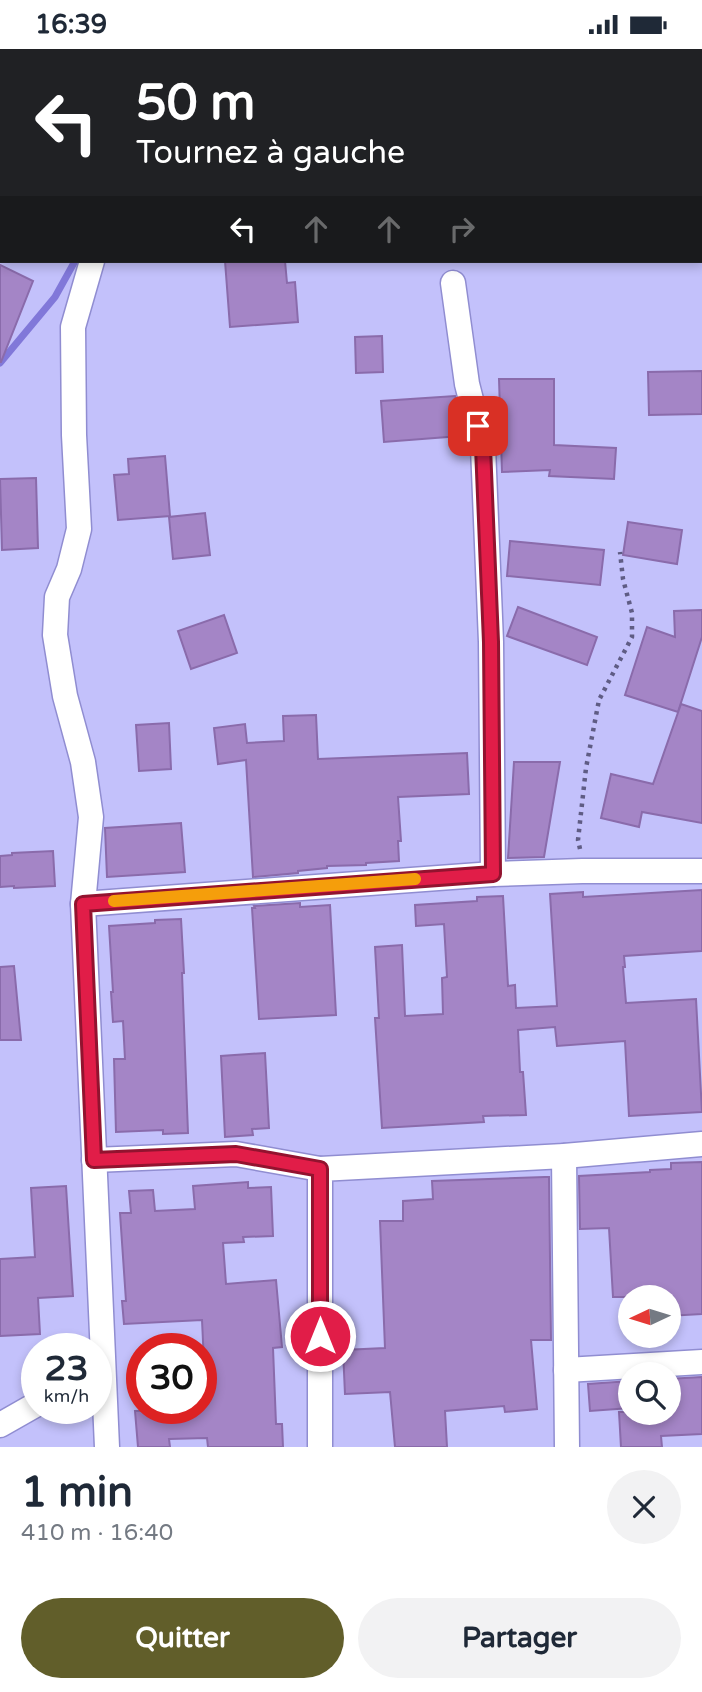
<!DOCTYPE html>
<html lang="fr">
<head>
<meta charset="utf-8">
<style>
	body { margin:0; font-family:"Varela Round",sans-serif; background:#f2f2f3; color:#1f2937; height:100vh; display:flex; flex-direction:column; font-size:26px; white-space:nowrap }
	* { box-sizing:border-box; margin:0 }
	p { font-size:23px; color:#747a83 }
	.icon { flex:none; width:38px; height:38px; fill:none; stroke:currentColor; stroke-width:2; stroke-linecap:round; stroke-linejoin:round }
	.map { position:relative; height:1398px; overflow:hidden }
	.sheet { display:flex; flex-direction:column; background:#fff; flex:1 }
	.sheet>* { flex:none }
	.top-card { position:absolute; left:0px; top:0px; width:704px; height:214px; box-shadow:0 4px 10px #0003; background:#202124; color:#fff; overflow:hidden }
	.needle { width:46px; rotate:266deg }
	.fabs { position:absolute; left:618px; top:1236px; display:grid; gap:14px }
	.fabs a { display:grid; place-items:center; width:63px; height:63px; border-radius:50%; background:#fff; box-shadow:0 4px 10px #0003; font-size:35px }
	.speed { position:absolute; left:21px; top:1284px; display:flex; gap:14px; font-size:35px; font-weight:700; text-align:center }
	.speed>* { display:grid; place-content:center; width:91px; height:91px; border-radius:50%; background:#fff; box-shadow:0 4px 10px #0003; line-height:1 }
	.speed small { font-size:18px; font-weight:400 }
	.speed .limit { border:10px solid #d22; background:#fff; color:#111 }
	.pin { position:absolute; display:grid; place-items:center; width:60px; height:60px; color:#fff; margin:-30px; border-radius:14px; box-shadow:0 4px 10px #0006 }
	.me { position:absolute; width:77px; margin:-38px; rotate:0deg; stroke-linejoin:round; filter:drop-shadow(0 0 5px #0008) }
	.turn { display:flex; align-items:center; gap:24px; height:147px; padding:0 21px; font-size:32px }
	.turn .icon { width:91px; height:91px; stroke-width:2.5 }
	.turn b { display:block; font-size:49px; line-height:60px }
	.lanes { display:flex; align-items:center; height:66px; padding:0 21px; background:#0003; justify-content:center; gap:35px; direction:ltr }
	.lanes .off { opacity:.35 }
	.round { display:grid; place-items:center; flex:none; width:74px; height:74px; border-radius:37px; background:#f2f2f3 }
	.summary { display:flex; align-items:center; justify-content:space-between; height:119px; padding:0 21px }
	h1 { font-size:42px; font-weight:800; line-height:52px }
	.action { display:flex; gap:14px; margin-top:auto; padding:14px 21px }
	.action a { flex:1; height:80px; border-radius:42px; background:#615e2a; color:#fff; font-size:28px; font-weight:800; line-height:80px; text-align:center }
	.action a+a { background:#f2f2f3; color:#1f2937 }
	.status { display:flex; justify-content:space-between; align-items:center; height:49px; padding:0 35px; background:#fff; direction:ltr }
	.status svg { height:19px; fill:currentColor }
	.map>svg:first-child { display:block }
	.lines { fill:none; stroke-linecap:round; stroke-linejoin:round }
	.stream { stroke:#8178d9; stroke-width:7 }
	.building { fill:#a485c6; stroke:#8a6bab; stroke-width:2 }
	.minor-casing { stroke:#908dd1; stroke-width:27 }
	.path { stroke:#5f5c84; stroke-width:4.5; stroke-dasharray:3.5 5; stroke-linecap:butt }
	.minor { stroke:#fff; stroke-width:24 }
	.route-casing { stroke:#92132f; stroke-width:18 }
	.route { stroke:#e11d48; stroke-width:12 }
	.slow { stroke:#f59e0b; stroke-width:12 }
</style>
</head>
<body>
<div class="status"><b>16:39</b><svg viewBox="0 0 49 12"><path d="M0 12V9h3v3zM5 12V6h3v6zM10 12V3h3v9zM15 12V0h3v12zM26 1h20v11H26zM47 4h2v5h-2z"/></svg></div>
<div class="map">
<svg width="702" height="1398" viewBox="0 0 702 1398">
	<rect width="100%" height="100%" fill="#c3c1fb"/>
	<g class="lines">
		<g class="stream">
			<path d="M 176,2 L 176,0"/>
			<path d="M 0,314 L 55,248 L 75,212"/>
		</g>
	</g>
	<g class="building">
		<path d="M 225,212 L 285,212 L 287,234 L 295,233 L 298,273 L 230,278 Z"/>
		<path d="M 0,216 L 33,232 L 1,313 L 0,313 Z"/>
		<path d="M 382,287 L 383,323 L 356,324 L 355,288 Z"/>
		<path d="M 702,322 L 702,365 L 649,366 L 648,323 Z"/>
		<path d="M 499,330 L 554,330 L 554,396 L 616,399 L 614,430 L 549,427 L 550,421 L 502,423 Z"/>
		<path d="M 455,347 L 458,358 L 460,387 L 384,393 L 381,352 Z"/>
		<path d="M 165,407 L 170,467 L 118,471 L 114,426 L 129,425 L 128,410 Z"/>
		<path d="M 36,429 L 38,499 L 2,501 L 0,430 Z"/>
		<path d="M 205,464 L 210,506 L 173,510 L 169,468 Z"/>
		<path d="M 628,473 L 682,481 L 677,515 L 623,506 Z"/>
		<path d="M 510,492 L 604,501 L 600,536 L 507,527 Z"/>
		<path d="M 518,558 L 597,588 L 587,616 L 507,587 Z"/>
		<path d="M 702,561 L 702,588 L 678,663 L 625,646 L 647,578 L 675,588 L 674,562 Z"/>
		<path d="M 224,566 L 237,604 L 191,620 L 178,582 Z"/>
		<path d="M 681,655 L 702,662 L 702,774 L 642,763 L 639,778 L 601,769 L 611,725 L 653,735 Z"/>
		<path d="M 316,666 L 318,710 L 467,704 L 469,745 L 398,748 L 401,792 L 398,792 L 399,812 L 366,814 L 366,816 L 327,817 L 327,819 L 298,822 L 298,824 L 253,828 L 246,711 L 218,715 L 214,679 L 245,675 L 247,694 L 284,692 L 283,667 Z"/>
		<path d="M 169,674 L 171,720 L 139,722 L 136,676 Z"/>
		<path d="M 514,713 L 560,713 L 544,808 L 508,809 Z"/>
		<path d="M 181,774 L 185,823 L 107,828 L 105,779 Z"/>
		<path d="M 53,802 L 55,837 L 14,839 L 14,837 L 0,838 L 0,807 L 12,806 L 12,804 Z"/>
		<path d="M 702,841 L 702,902 L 624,907 L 625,918 L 623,918 L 626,954 L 696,950 L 702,1063 L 629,1067 L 625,992 L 557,997 L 555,978 L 518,981 L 520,1023 L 523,1023 L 526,1066 L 483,1067 L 484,1073 L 382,1079 L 375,969 L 379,969 L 375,898 L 402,896 L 405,967 L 443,965 L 442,929 L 447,928 L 444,875 L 416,877 L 415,856 L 477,852 L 477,848 L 503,847 L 508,937 L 515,936 L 516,959 L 557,957 L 550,845 L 583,843 L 583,848 Z"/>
		<path d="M 300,854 L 300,858 L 330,856 L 336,966 L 259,970 L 252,859 L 255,859 L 254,857 Z"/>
		<path d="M 181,870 L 184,924 L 182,924 L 188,1084 L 163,1085 L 163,1081 L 116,1083 L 114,1010 L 125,1010 L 123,972 L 113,973 L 111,943 L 113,943 L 109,877 L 155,874 L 155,871 Z"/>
		<path d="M 14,917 L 21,991 L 0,991 L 0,918 Z"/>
		<path d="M 265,1004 L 269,1079 L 252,1080 L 253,1086 L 225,1088 L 221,1007 Z"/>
		<path d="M 702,1113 L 702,1265 L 668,1267 L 668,1248 L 613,1248 L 609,1179 L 580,1180 L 579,1127 L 650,1123 L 650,1121 L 671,1120 L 671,1114 Z"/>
		<path d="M 545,1128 L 549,1128 L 551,1291 L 531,1291 L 537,1360 L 505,1363 L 504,1357 L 445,1362 L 447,1398 L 395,1398 L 390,1343 L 345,1345 L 343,1301 L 385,1299 L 380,1172 L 403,1172 L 403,1152 L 433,1150 L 432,1132 Z"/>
		<path d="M 248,1133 L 248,1139 L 271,1138 L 273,1187 L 243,1188 L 244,1193 L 223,1194 L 226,1235 L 276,1231 L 282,1298 L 273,1299 L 276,1375 L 282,1375 L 283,1398 L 208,1398 L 207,1389 L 169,1390 L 170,1398 L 138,1398 L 135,1362 L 201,1360 L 201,1314 L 204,1314 L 202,1271 L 124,1275 L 122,1252 L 126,1252 L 120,1164 L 131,1164 L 129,1142 L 153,1141 L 155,1162 L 195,1160 L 193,1137 Z"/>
		<path d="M 66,1137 L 73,1247 L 38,1249 L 40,1285 L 0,1287 L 0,1210 L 35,1208 L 31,1139 Z"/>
		<path d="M 702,1328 L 702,1385 L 661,1387 L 662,1398 L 621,1398 L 619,1363 L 668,1363 L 668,1330 Z"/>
		<path d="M 630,1332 L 630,1359 L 590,1362 L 588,1335 Z"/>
	</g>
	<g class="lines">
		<g class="minor-casing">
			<g id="minor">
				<path d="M 92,212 L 73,278 L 74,386 L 79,480 L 69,520 L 57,548 L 55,586 L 65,647 L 83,713 L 91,768 L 83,855 L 107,1398"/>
				<path d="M 453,234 L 467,335 L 483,398 L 491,593 L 493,825"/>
				<path d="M 83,855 L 493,825 L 582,822 L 702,822"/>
				<path d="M 564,1107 L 567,1398"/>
				<path d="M 94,1111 L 236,1105 L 320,1120"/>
				<path d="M 566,1321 L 702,1313"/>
				<path d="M 0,1376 L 37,1355"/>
				<path d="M 320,1398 L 320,1120 L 564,1107 L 702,1095"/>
			</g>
		</g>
		<path class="path" d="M 580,800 L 578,791 L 586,719 L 599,651 L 632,588 L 632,564 L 623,530 L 620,503"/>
		<use href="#minor" class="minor"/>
	</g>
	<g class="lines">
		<g class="route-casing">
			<path id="route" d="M 320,1287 L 320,1120 L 236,1105 L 94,1111 L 83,855 L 493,825 L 491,593 L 483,398 L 478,377"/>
		</g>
		<use href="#route" class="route"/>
		<path class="slow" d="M 114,852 L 415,830"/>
	</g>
</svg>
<div class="fabs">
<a><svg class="needle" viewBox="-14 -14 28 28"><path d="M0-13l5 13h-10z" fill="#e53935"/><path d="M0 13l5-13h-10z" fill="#747a83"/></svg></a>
<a><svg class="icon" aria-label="search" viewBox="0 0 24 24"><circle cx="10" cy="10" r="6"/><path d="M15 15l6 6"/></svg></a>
</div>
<div class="speed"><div>23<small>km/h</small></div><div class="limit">30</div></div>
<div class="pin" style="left:478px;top:377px;background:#d93025"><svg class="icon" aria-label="arrive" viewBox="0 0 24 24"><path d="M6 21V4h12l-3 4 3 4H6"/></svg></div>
<svg class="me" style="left:320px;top:1287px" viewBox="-20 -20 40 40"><circle r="17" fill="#e11d48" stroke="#fff" stroke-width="3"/><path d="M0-11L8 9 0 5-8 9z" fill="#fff"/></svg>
<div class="top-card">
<div class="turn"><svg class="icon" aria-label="left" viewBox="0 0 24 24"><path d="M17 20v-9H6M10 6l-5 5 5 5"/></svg><div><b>50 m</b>Tournez à gauche</div></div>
<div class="lanes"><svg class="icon" aria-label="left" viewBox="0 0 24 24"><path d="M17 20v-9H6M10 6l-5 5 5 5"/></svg><svg class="icon off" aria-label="ahead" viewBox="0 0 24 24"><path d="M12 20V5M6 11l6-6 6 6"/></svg><svg class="icon off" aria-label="ahead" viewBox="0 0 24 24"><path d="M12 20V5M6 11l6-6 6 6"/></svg><svg class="icon off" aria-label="right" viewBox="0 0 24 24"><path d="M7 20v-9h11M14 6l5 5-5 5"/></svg></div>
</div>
</div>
<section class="sheet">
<div class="summary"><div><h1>1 min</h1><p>410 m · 16:40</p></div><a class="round"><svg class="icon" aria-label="close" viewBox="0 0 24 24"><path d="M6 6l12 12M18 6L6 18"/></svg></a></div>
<div class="action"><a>Quitter</a><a>Partager</a></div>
</section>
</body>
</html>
